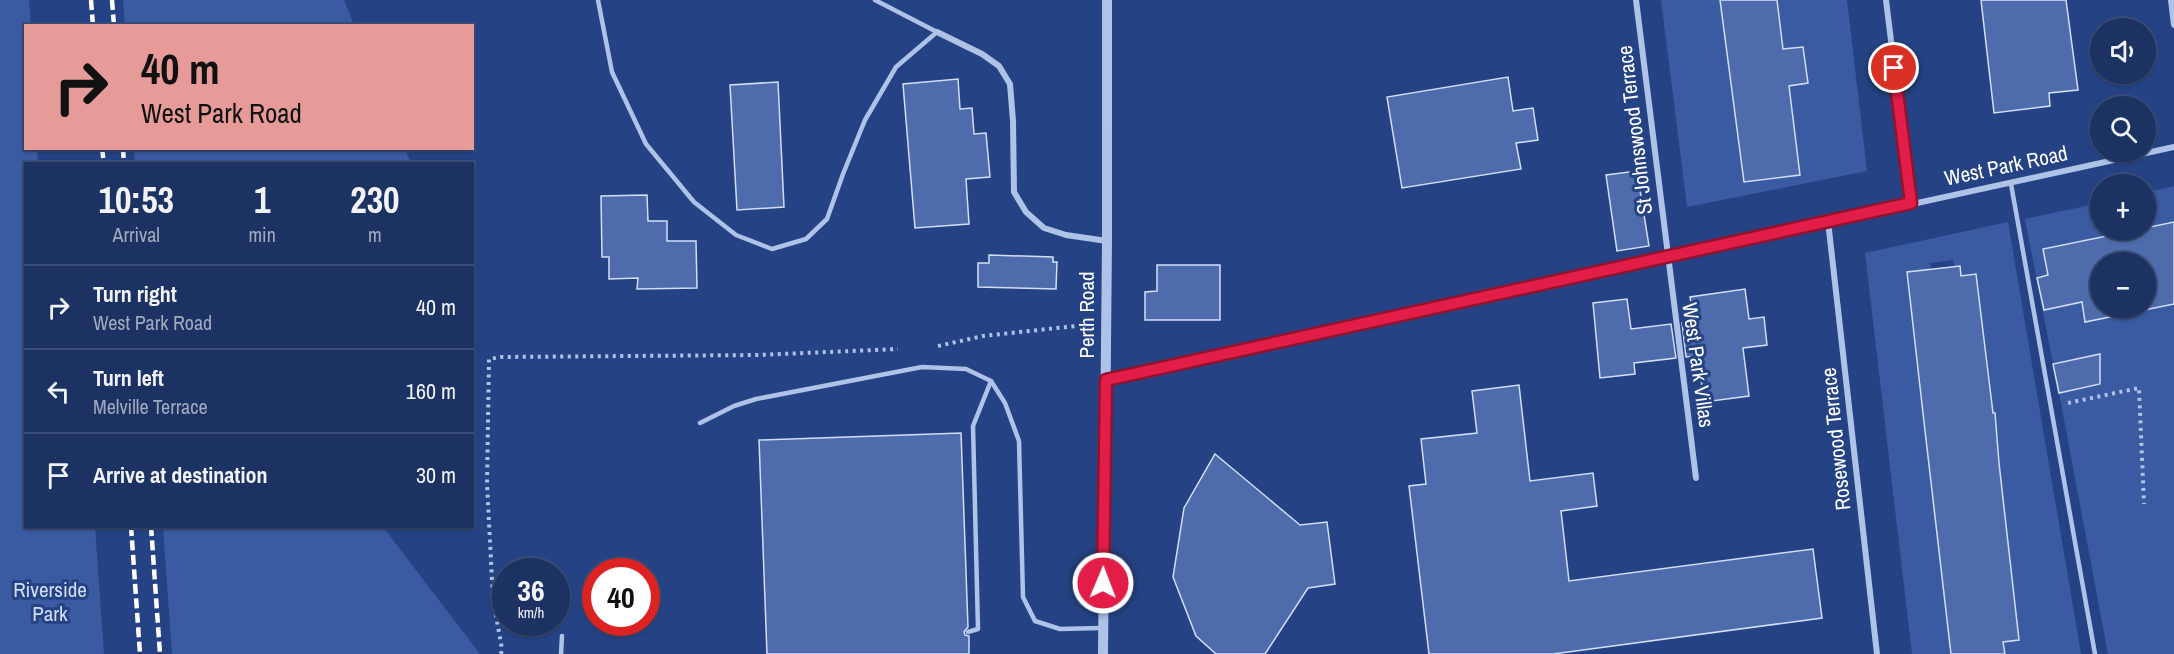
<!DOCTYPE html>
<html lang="en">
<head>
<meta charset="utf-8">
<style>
	body { margin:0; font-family:"Archivo Narrow",sans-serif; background:#293e6c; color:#f1f3f6; height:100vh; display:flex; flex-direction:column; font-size:22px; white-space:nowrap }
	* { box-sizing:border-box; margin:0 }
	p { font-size:20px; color:#a0aabe }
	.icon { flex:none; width:33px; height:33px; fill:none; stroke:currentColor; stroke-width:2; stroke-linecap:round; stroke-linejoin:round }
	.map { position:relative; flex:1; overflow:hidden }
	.drawer { position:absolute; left:24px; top:162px; width:450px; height:366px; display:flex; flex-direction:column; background:#1c3263; border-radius:0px; box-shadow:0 2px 4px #0004,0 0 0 2px #3a4d78 }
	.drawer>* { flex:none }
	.banner { position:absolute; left:24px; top:24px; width:450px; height:126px; border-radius:0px; box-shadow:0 2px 4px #0004,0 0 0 2px #3a4d78; background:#e69b98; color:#111; overflow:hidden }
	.tools { position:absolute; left:2090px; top:18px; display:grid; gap:12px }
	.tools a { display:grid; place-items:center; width:66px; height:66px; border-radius:50%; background:#1c3263; box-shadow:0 2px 4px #0004,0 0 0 2px #3a4d78; font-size:30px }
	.speed { position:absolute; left:492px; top:558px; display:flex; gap:12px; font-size:30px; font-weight:700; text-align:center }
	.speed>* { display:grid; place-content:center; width:78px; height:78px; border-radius:50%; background:#1c3263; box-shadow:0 2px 4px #0004,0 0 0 2px #3a4d78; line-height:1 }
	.speed small { font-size:15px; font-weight:400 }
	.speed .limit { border:9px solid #d22; background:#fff; color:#111 }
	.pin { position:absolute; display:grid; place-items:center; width:51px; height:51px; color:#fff; margin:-26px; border:3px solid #fff; border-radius:50%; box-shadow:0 2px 6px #0007 }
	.me { position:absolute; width:66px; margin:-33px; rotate:1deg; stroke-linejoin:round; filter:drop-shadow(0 0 4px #0008) }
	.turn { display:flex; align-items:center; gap:21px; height:126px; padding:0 18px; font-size:27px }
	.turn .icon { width:78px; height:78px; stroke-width:2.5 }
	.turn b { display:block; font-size:42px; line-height:51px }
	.eta { display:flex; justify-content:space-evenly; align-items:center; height:102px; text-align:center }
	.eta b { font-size:36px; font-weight:800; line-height:42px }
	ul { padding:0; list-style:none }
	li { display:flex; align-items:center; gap:18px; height:84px; padding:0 18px; border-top:2px solid #3a4d78 }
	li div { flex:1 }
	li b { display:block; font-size:22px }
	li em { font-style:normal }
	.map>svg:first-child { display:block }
	.green { fill:#3a5ba1; fill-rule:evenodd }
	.building { fill:#4e6cac; stroke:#d3def6; stroke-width:1.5; fill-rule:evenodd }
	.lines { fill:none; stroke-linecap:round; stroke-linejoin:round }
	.path { stroke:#afc2e8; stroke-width:4; stroke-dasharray:3 4.5; stroke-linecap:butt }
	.service { stroke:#afc2e8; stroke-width:4.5 }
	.minor { stroke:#afc2e8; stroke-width:6 }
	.tertiary { stroke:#afc2e8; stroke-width:10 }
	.rail { stroke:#fff; stroke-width:4.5; stroke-dasharray:10 4.5; stroke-linecap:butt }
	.route-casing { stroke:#92132f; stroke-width:15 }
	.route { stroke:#e11d48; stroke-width:10 }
	.labels { text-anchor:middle; stroke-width:6; stroke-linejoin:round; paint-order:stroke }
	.street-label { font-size:21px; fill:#fff; stroke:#254384 }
	.park-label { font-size:21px; fill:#d3def6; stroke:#254384 }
</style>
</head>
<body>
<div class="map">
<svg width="2174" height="654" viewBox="0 0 2174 654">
	<rect width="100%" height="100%" fill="#254384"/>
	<g class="green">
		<path d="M 0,0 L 29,0 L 31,25 L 26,26 L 26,148 L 37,149 L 38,163 L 68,161 L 69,163 L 26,164 L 26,526 L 95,527 L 104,654 L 0,654 Z"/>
		<path d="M 123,0 L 344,0 L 354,25 L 125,25 Z"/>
		<path d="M 1661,0 L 1847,0 L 1867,171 L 1687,207 Z"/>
		<path d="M 134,149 L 405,149 L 411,163 L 135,163 Z"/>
		<path d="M 2174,186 L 2174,654 L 2108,654 L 2059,393 L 2075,359 L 2053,364 L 2025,219 L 2100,203 L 2100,230 L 2145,230 L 2145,193 ZM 2100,262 L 2145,262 L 2145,308 L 2100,308 Z"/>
		<path d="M 2008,222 L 2081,654 L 2005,654 L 2004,642 L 2019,640 L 1976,274 L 1961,276 L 1960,267 L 1955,267 L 1953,260 L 1930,263 L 1931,270 L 1907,273 L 1951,654 L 1912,654 L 1865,253 Z"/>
		<path d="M 163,527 L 383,527 L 480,654 L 172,654 Z"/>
	</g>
	<g class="building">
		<path d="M 1720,0 L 1777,0 L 1783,49 L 1803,47 L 1808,83 L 1789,86 L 1800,175 L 1744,182 Z"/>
		<path d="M 1981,0 L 2066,0 L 2078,90 L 2049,93 L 2050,106 L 1994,113 Z"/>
		<path d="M 1508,77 L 1513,111 L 1533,108 L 1538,140 L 1516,143 L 1521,169 L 1402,188 L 1387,97 Z"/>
		<path d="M 958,79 L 960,109 L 972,108 L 974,134 L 986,133 L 990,177 L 966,179 L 969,224 L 915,228 L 903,84 Z"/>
		<path d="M 778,82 L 784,207 L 737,210 L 730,85 Z"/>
		<path d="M 1637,171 L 1649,246 L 1617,251 L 1606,175 Z"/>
		<path d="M 647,195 L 648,221 L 667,221 L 667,241 L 696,241 L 697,288 L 637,289 L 638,278 L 609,279 L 609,257 L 602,257 L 601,196 Z"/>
		<path d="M 2174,222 L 2174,304 L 2085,322 L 2082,302 L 2044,310 L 2037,278 L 2048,275 L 2043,249 L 2136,230 L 2145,230 L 2145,228 ZM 2100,262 L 2145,262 L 2145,308 L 2100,308 Z"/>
		<path d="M 989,255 L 1053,257 L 1053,262 L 1057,262 L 1056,289 L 978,287 L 978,263 L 989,263 Z"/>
		<path d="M 1157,265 L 1220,265 L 1220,320 L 1145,320 L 1145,292 L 1157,291 Z"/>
		<path d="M 1960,266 L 1961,276 L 1976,274 L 1993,413 L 1995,413 L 1999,463 L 2019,640 L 2003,642 L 2005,654 L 1951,654 L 1924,422 L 1907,272 Z"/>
		<path d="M 1745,289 L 1749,319 L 1764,317 L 1767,345 L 1743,348 L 1749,396 L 1704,402 L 1698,356 L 1686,357 L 1682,323 L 1694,322 L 1690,297 Z"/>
		<path d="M 1627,299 L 1631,329 L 1671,324 L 1676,358 L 1634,363 L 1635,374 L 1600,378 L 1593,303 Z"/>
		<path d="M 2100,354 L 2100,384 L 2059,393 L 2053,364 Z"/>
		<path d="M 1519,385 L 1530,481 L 1593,473 L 1597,506 L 1561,511 L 1569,581 L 1813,549 L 1822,618 L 1553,654 L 1429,654 L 1409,486 L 1426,484 L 1421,439 L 1477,433 L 1472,391 Z"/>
		<path d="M 961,433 L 968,627 L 964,632 L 965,635 L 969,636 L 969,654 L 767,654 L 759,440 Z"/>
		<path d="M 1215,454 L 1300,525 L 1327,522 L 1335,584 L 1308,588 L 1265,654 L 1216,654 L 1196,636 L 1173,577 L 1184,508 Z"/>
	</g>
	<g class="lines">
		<g class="path">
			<path d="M 938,346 L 983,336 L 1085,325"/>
			<path d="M 2068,403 L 2139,388 L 2144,504"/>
			<path d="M 501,654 L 502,649 L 493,599 L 487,484 L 489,359 L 501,357 L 758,355 L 898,349"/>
		</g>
		<g class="service">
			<path d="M 598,0 L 612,72 L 646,144 L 694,202 L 736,235 L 772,249 L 806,239 L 827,219 L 843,174 L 865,120 L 896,67 L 937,32 L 875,0"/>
			<path d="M 2011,184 L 2095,654"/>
			<path d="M 700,423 L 734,406 L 756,399 L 922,367 L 966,369 L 991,381 L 1005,403 L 1019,441 L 1023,597 L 1035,621 L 1060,629 L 1102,628"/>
			<path d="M 968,632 L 978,629 L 973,426 L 991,381"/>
			<path d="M 561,654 L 562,636"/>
		</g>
		<g class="minor">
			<path d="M 1636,0 L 1696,478"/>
			<path d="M 1886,0 L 1911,203"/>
			<path d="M 2171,0 L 2174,25"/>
			<path d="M 937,32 L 982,54 L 999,66 L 1010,84 L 1013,121 L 1014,192 L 1026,212 L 1044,228 L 1066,235 L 1107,241"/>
			<path d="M 1828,221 L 1877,654"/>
			<path d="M 1106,380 L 2174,147"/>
		</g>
		<path class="tertiary" d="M 1103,654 L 1107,241 L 1107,0"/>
		<g class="rail">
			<path d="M 91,0 L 93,26"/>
			<path d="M 112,0 L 114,26"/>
			<path d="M 102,148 L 104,164"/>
			<path d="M 123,148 L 124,164"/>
			<path d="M 131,526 L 140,654"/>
			<path d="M 151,526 L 160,654"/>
		</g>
	</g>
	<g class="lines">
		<g class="route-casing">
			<path id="route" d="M 1103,583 L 1106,380 L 1911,203 L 1894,68"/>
		</g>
		<use href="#route" class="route"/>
	</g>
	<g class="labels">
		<g class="street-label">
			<text transform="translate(1635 130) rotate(-97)" y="7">St Johnswood Terrace</text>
			<text transform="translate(2006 166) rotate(-12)" y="7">West Park Road</text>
			<text transform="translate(1087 315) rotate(-90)" y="7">Perth Road</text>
			<text transform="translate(1698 365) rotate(82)" y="7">West Park Villas</text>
			<text transform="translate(1836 439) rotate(-96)" y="7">Rosewood Terrace</text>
		</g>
		<g class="park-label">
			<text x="50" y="597">Riverside<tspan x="50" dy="24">Park</tspan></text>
		</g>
	</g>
</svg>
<div class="tools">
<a><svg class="icon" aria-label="sound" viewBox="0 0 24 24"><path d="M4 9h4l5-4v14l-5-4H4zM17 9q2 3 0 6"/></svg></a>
<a><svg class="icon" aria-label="search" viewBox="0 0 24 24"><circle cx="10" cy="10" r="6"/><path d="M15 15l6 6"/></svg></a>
<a>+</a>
<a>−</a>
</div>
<div class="speed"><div>36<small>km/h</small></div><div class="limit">40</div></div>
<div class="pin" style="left:1894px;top:68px;background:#d93025"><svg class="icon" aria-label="arrive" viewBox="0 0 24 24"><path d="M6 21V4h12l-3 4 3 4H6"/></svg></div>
<svg class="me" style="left:1103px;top:583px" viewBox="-20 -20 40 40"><circle r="17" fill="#e11d48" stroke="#fff" stroke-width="3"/><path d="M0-11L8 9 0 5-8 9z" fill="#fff"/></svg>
<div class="banner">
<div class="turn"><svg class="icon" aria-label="right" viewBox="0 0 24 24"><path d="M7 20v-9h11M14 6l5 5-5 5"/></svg><div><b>40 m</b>West Park Road</div></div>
</div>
<section class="drawer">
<div class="eta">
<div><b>10:53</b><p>Arrival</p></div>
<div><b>1</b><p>min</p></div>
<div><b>230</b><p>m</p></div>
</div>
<ul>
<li><svg class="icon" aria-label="right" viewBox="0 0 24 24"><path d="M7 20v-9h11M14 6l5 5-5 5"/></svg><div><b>Turn right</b><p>West Park Road</p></div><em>40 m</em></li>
<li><svg class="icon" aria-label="left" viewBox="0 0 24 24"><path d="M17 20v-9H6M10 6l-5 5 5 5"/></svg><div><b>Turn left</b><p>Melville Terrace</p></div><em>160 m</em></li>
<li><svg class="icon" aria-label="arrive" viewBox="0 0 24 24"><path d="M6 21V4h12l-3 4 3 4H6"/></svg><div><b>Arrive at destination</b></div><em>30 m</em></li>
</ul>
</section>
</div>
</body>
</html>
